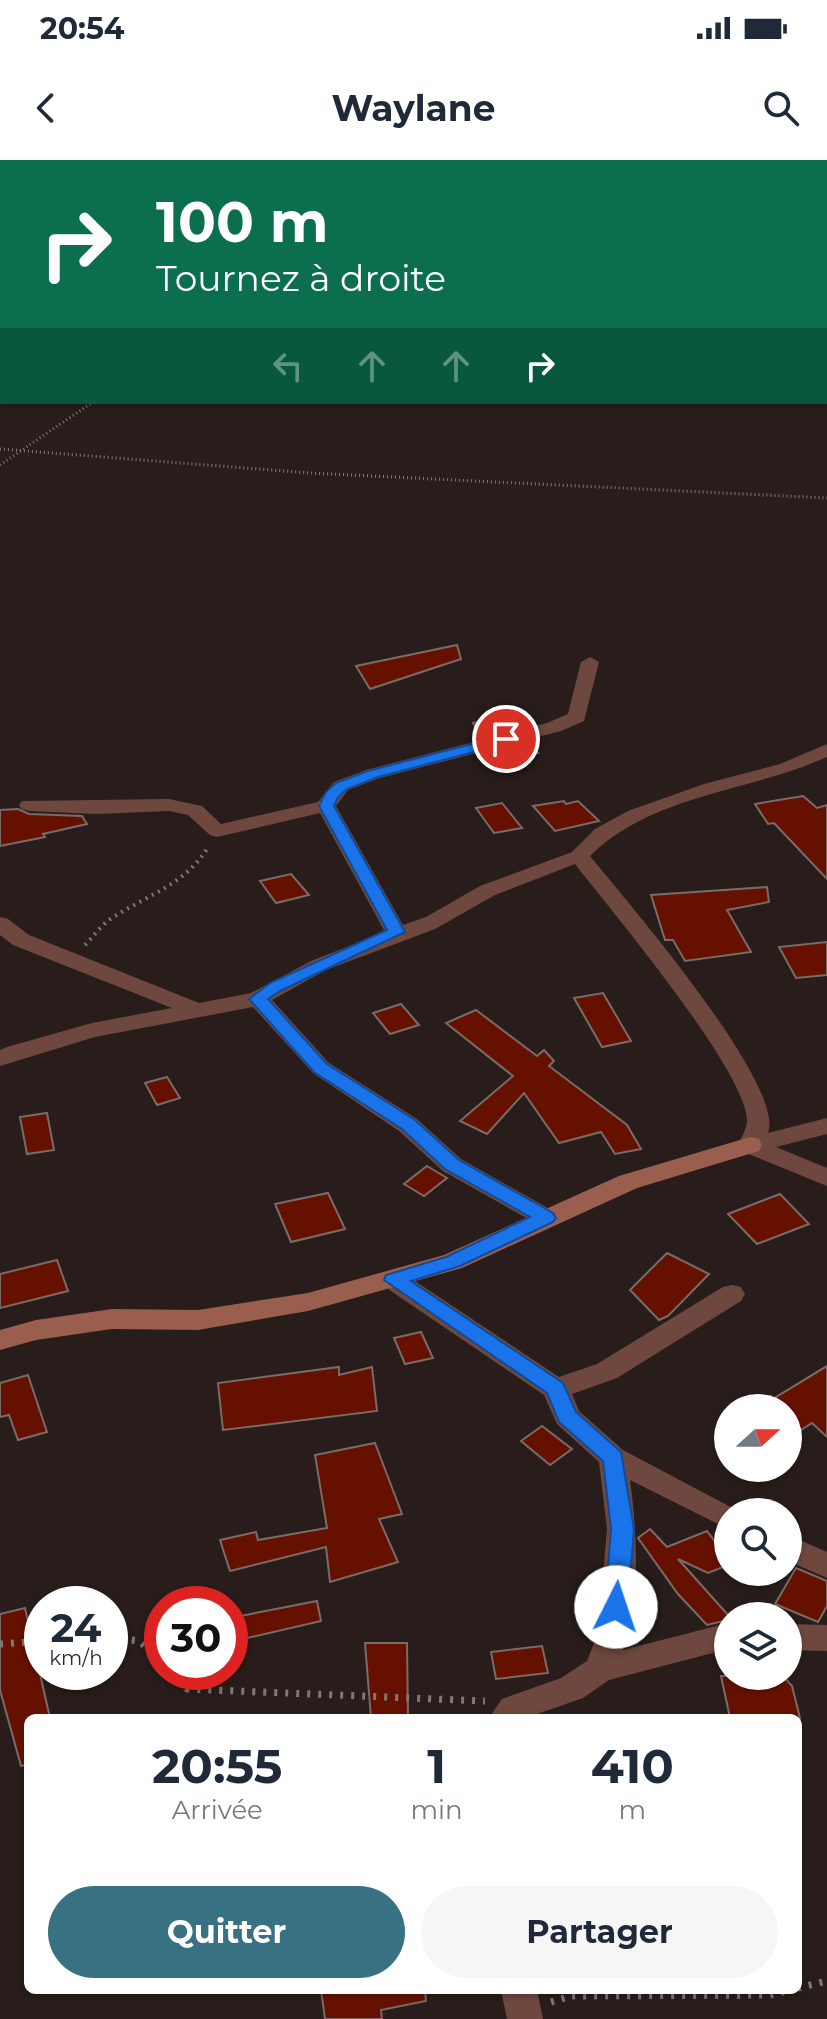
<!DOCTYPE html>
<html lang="fr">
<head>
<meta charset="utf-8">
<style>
	body { margin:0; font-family:Montserrat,sans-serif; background:#f6f6f7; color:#1f2937; height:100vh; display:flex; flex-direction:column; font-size:30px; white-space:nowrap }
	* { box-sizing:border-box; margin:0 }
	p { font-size:26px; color:#747a83 }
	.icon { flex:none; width:44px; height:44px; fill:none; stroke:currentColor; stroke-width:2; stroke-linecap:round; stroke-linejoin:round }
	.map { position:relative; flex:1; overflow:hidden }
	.side { position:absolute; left:24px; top:1554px; width:778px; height:280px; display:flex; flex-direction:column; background:#fff; border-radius:12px; box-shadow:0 2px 6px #0004 }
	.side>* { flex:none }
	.top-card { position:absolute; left:0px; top:0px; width:828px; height:244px; box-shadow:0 2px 6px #0004; background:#0b6e4f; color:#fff; overflow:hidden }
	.needle { width:52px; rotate:69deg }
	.controls { position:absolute; left:714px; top:1234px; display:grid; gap:16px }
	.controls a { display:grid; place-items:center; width:88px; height:88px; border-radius:50%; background:#fff; box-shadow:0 2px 6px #0004; font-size:40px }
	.speed { position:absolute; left:24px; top:1426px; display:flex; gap:16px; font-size:40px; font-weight:700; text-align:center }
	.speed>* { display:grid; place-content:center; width:104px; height:104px; border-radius:50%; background:#fff; box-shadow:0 2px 6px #0004; line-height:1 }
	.speed small { font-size:20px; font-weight:400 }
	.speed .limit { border:12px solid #d22; background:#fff; color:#111 }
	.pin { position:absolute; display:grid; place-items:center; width:68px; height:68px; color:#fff; margin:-34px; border:4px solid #fff; border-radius:50%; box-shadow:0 2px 8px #0007 }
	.me { position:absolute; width:88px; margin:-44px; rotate:4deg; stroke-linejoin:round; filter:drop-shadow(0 0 6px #0008) }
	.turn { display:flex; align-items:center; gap:28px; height:168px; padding:0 24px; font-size:36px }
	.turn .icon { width:104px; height:104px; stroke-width:2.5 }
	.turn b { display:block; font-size:56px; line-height:68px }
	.lanes { display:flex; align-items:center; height:76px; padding:0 24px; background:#0003; justify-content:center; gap:40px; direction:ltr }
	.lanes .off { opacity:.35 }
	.eta { display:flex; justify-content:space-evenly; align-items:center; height:136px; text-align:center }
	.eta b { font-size:48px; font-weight:700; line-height:56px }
	.cta { display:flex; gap:16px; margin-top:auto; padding:16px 24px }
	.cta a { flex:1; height:92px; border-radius:48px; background:#377182; color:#fff; font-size:32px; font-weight:700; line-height:92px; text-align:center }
	.cta a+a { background:#f6f6f7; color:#1f2937 }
	.status { display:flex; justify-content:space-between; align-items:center; height:56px; padding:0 40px; background:#fff; direction:ltr }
	.status svg { height:22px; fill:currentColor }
	header { display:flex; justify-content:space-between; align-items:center; height:104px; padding:0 24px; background:#fff; font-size:36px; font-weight:700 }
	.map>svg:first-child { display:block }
	.building { fill:#610; stroke:#796b68; stroke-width:2 }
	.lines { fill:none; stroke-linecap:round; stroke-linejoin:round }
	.path-far2 { stroke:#817875; stroke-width:3; stroke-dasharray:1 3; stroke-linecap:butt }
	.path-far1 { stroke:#817875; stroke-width:4; stroke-dasharray:2 5; stroke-linecap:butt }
	.path { stroke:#817875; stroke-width:7; stroke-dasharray:3 8; stroke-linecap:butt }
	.street { fill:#6e483f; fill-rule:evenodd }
	.secondary { fill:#9a5e4f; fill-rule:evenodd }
	.route { fill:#1a73e8; stroke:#114b97; stroke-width:2 }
</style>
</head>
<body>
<div class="status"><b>20:54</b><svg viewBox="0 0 49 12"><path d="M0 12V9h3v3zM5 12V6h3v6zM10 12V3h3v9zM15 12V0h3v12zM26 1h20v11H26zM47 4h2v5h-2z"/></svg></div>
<header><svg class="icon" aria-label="back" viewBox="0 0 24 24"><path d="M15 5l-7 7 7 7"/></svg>Waylane<svg class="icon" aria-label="search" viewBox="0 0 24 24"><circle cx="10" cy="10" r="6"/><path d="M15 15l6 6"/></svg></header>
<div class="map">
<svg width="827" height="1859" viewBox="0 0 827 1859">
	<rect width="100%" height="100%" fill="#281d1a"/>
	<g class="building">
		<path d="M 457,485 L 461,499 L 370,529 L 356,506 Z"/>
		<path d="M 498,557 L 512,569 L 481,577 L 473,563 Z"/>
		<path d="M 527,583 L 538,593 L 495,599 L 491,592 Z"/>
		<path d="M 803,636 L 817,648 L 827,645 L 827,719 L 774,663 L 768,664 L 755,644 Z"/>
		<path d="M 564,641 L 566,644 L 578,641 L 599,661 L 555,671 L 533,646 Z"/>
		<path d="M 502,643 L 522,668 L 494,673 L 476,648 Z"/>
		<path d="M 18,649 L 29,654 L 82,656 L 87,664 L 43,674 L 45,677 L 0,686 L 0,650 Z"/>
		<path d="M 291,714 L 309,735 L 276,743 L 260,721 Z"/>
		<path d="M 767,727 L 769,742 L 727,750 L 751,792 L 685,801 L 673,780 L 665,780 L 651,735 Z"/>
		<path d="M 827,782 L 827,815 L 796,818 L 779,787 Z"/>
		<path d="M 603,833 L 631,881 L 602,887 L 574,838 Z"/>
		<path d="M 401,844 L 419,865 L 390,874 L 373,853 Z"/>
		<path d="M 476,850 L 537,896 L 544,890 L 554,901 L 549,906 L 627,965 L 641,989 L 615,994 L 601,972 L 559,983 L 524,933 L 487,974 L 460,961 L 513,916 L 446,863 Z"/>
		<path d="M 167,917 L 180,938 L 157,945 L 145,923 Z"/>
		<path d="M 47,953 L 54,990 L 27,994 L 20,957 Z"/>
		<path d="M 427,1006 L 447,1018 L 424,1036 L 404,1024 Z"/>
		<path d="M 328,1033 L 345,1069 L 291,1082 L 275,1044 Z"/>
		<path d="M 780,1034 L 809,1064 L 757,1084 L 728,1054 Z"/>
		<path d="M 667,1093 L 709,1114 L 668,1156 L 659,1160 L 630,1130 Z"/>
		<path d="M 57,1100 L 68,1131 L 0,1148 L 0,1114 Z"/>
		<path d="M 421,1172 L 433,1198 L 405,1204 L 394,1178 Z"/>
		<path d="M 827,1206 L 827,1277 L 812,1263 L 801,1270 L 788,1259 L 788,1248 L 775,1248 L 768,1242 Z"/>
		<path d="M 339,1207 L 339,1215 L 372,1207 L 377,1251 L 223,1270 L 218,1223 Z"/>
		<path d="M 28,1215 L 47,1272 L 18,1280 L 9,1255 L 0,1257 L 0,1223 Z"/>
		<path d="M 542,1266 L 572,1289 L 550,1305 L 521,1281 Z"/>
		<path d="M 375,1283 L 402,1354 L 379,1359 L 398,1402 L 330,1422 L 326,1387 L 230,1411 L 220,1380 L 256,1372 L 258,1380 L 327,1368 L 315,1295 Z"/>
		<path d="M 650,1369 L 667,1387 L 707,1371 L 728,1399 L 728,1405 L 708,1413 L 678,1399 L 729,1456 L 728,1460 L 707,1465 L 678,1434 L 638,1378 Z"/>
		<path d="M 796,1408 L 827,1421 L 827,1446 L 818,1462 L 775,1444 Z"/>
		<path d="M 317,1441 L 321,1461 L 230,1482 L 230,1458 Z"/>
		<path d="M 25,1448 L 50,1558 L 28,1558 L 28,1605 L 21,1606 L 0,1530 L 0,1454 Z"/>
		<path d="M 365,1483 L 407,1483 L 408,1558 L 371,1558 Z"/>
		<path d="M 542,1486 L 548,1513 L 496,1519 L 491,1492 Z"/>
		<path d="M 721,1516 L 783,1516 L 792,1526 L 800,1558 L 730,1558 Z"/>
		<path d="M 321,1830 L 425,1830 L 426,1841 L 381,1850 L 382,1859 L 325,1859 Z"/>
	</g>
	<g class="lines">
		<g class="path-far2">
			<path d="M 0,289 L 310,313 L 827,338"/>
			<path d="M 0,305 L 93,242"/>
		</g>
		<path class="path-far1" d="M 85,785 C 94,776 101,765 112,758 C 149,734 185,725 209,686"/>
		<g class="path">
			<path d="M 110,1477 L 139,1481 L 162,1500"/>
			<path d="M 0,1484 L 42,1481"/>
			<path d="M 172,1512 L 187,1529 L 485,1541"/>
			<path d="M 798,1828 L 827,1821"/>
			<path d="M 551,1842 L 571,1836 L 770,1835 L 791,1830"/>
		</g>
		<g class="street">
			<path d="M 449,0 L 465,0 L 467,2 L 451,2 Z"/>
			<rect x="826" y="110" width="1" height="9"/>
			<path d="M 590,497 L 599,502 L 584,561 L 561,571 L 380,618 L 348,630 L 336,646 L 403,765 L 426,757 L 480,726 L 572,692 L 595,669 L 628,651 L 704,624 L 780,604 L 827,584 L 827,597 C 750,632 652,634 590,696 C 625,739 786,925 768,973 L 827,958 L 827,974 L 776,987 L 827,1008 L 827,1026 L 741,991 L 738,985 C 741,978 746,970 747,962 C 749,914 610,749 575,704 L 495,735 L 435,769 L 326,810 L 272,840 L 329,903 L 417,959 L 461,999 L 555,1052 L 559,1058 L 555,1064 L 546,1067 L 537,1064 L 443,1011 L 399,971 L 313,913 L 253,847 L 95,877 L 0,906 L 0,890 L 7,887 L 92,863 L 172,848 L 13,785 L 0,775 L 0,757 L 8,759 L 29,775 L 199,843 L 251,833 L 311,801 L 385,772 L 320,653 L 217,677 L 210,675 L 188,655 L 169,651 L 96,654 L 29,651 L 22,649 L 19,645 L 22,641 L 169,639 L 202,646 L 221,664 L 318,642 L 334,622 L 366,610 L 547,563 L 568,554 L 581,502 Z"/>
			<path d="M 394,1111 L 403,1113 L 559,1217 L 597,1204 L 723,1127 L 732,1125 L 741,1127 L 745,1134 L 741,1141 L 617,1218 L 572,1234 L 579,1251 L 623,1290 L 740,1352 L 728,1352 L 728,1369 L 630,1320 C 637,1369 641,1444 623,1490 L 728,1463 L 728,1489 L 609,1520 L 583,1538 L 526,1558 L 489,1558 L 502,1539 L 561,1518 L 587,1501 L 598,1473 L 607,1369 L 599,1302 L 557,1264 L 544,1235 L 385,1127 L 381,1120 L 385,1113 Z"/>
			<path d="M 788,1375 L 827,1392 L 827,1418 L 788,1401 Z"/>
			<path d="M 788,1464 L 827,1465 L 827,1491 L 788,1490 Z"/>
			<path d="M 501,1830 L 537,1830 L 543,1859 L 507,1859 Z"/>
		</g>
		<path class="secondary" d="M 750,977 L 759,979 L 762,985 L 759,991 L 637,1028 L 462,1108 L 308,1151 L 198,1170 L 112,1169 L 36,1180 L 0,1190 L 0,1170 L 36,1160 L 112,1149 L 198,1150 L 308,1133 L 444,1095 L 619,1016 Z"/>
	</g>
	<path class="route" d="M 506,575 L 512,576 L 512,582 L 378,617 L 347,629 L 338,637 L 334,646 L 405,772 L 282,830 L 268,839 L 327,904 L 415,960 L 459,1000 L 553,1053 L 556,1058 L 553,1062 L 460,1106 L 411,1121 L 563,1223 L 576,1252 L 621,1292 L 634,1369 L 628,1447 L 625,1454 L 616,1456 L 608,1454 L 605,1447 L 611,1369 L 603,1301 L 559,1262 L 547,1233 L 384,1120 L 386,1115 L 446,1097 L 530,1057 L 445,1009 L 402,969 L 314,912 L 249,839 L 270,823 L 387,770 L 319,646 L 326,632 L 336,623 L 368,611 Z"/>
</svg>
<div class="controls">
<a><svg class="needle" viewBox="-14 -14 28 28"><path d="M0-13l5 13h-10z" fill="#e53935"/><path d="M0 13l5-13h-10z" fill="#747a83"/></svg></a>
<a><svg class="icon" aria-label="search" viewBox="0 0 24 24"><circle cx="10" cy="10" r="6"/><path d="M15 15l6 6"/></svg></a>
<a><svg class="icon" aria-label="layers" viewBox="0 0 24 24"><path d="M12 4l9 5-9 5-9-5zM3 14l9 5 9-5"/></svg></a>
</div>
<div class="speed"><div>24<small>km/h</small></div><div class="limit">30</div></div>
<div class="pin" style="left:506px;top:579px;background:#d93025"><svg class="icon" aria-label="arrive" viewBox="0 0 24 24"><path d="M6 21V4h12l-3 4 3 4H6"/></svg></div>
<svg class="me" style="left:616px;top:1447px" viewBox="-20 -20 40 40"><circle r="19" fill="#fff"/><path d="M0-13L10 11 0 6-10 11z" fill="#1a73e8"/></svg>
<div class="top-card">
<div class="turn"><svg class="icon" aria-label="right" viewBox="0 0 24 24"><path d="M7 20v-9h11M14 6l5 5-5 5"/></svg><div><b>100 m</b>Tournez à droite</div></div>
<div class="lanes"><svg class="icon off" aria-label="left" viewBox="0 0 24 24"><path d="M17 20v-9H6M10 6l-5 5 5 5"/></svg><svg class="icon off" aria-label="ahead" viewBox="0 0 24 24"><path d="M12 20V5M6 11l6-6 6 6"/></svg><svg class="icon off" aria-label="ahead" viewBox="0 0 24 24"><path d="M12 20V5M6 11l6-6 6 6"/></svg><svg class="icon" aria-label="right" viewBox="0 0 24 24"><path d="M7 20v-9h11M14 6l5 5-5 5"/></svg></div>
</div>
<section class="side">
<div class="eta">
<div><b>20:55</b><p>Arrivée</p></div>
<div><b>1</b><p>min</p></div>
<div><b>410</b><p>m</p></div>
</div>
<div class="cta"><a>Quitter</a><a>Partager</a></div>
</section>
</div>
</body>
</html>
